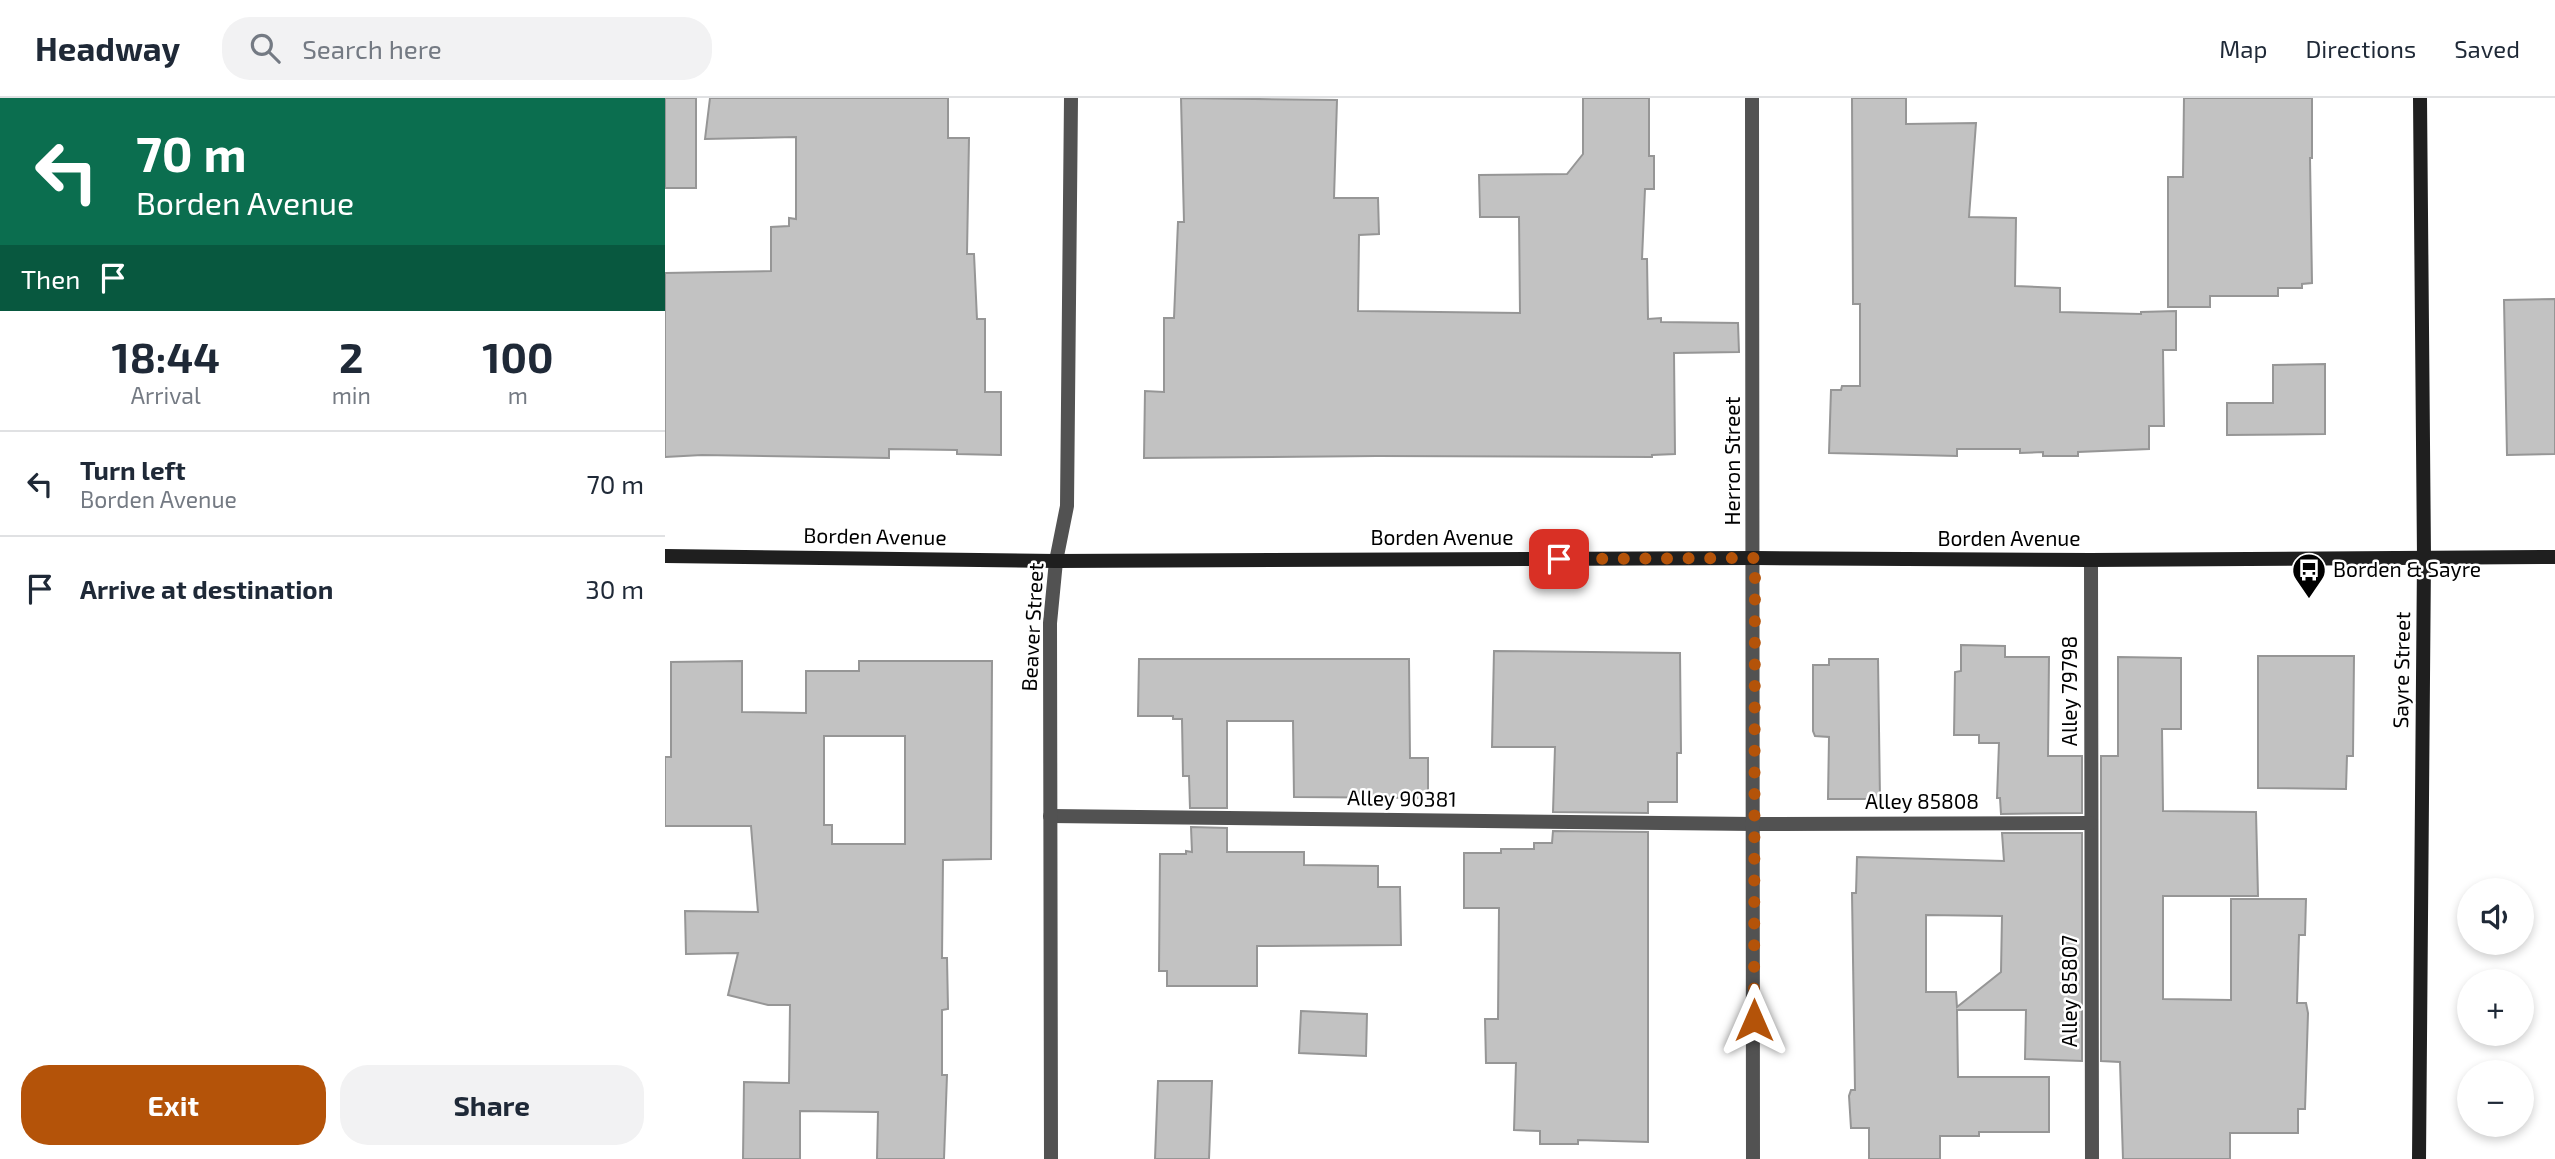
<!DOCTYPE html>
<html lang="en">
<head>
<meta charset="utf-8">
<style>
	body { margin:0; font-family:"Exo 2",sans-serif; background:#f2f2f3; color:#1f2937; height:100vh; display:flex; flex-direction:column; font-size:26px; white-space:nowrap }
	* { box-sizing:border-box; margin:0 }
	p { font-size:23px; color:#747a83 }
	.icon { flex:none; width:38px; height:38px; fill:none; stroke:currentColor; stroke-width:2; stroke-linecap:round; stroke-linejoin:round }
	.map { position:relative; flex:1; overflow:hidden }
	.drawer { display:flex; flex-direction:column; background:#fff; width:665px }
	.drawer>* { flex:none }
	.guide { background:#0b6e4f; color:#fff; overflow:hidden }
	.buttons { position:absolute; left:1792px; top:780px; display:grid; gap:14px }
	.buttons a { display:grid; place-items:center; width:77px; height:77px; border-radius:50%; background:#fff; box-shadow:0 4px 10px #0003; font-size:35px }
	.pin { position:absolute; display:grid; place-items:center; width:60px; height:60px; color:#fff; margin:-30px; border-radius:14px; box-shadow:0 4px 10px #0006 }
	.me { position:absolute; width:77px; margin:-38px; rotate:0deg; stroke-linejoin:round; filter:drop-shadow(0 0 5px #0008) }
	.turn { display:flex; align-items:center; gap:24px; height:147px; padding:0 21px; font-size:32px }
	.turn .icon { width:91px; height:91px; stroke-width:2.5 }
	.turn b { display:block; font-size:49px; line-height:60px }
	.then { display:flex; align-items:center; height:66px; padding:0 21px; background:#0003; gap:14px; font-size:26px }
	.eta { display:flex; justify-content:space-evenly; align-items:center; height:119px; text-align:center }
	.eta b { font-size:42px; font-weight:700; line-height:49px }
	.action { display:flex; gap:14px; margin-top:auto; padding:14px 21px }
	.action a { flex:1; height:80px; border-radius:28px; background:#b45309; color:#fff; font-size:28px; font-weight:700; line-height:80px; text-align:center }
	.action a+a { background:#f2f2f3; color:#1f2937 }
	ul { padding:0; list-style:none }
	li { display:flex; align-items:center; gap:21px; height:105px; padding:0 21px; border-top:2px solid #e0e1e3 }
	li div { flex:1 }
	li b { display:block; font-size:26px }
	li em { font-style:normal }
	header { display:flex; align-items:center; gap:42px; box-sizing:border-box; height:98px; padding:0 35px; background:#fff; border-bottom:2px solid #e0e1e3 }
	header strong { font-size:33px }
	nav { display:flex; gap:38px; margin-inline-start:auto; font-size:24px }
	.search { width:490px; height:63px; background:#f2f2f3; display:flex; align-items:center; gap:18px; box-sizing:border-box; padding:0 24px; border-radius:28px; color:#747a83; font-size:26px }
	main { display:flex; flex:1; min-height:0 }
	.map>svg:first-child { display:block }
	.building { fill:#c2c2c2; stroke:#969696; stroke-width:2; fill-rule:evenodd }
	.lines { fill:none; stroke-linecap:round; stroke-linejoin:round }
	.lane { stroke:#525252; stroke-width:14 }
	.street { stroke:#525252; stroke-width:14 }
	.secondary { stroke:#1f1f1f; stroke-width:14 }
	.route { stroke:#b45309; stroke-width:12; stroke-dasharray:0 21.6 }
	.labels { text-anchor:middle; stroke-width:5; stroke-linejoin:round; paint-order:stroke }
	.street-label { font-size:21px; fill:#000; stroke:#fff }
	.poi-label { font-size:21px; fill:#000; stroke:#fff; text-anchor:start }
</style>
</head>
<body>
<header>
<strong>Headway</strong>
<div class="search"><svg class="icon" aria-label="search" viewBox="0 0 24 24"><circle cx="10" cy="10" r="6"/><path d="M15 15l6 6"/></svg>Search here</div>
<nav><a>Map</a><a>Directions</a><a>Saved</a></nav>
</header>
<main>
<section class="drawer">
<div class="guide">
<div class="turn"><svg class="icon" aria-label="left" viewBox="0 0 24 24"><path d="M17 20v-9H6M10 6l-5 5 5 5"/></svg><div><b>70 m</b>Borden Avenue</div></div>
<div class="then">Then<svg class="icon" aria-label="arrive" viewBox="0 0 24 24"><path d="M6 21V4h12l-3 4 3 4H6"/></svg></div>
</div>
<div class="eta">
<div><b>18:44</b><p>Arrival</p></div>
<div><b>2</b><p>min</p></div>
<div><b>100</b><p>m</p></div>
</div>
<ul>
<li><svg class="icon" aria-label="left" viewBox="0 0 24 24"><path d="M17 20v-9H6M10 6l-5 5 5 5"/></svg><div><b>Turn left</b><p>Borden Avenue</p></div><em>70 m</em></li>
<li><svg class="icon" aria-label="arrive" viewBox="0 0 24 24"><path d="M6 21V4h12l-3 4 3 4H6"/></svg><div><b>Arrive at destination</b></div><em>30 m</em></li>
</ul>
<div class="action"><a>Exit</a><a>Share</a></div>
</section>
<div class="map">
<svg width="1890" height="1061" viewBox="0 0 1890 1061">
	<rect width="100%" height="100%" fill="#fff"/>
	<g class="building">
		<rect x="0" y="0" width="31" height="90"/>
		<path d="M 45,0 L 283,0 L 283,40 L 304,40 L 302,156 L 309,156 L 312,221 L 320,221 L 320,294 L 336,294 L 336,357 L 292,356 L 292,352 L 224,351 L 224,360 L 37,357 L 0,359 L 0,175 L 106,173 L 106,129 L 124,128 L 124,120 L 131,121 L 131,39 L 40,41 Z"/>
		<path d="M 516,0 L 672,2 L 669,100 L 713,100 L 714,136 L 694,137 L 693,213 L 855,215 L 854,119 L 815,119 L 814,77 L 902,76 L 918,56 L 918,0 L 984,0 L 984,58 L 989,58 L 989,91 L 980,91 L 977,161 L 982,161 L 983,221 L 996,220 L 996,224 L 1073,225 L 1074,254 L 1009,255 L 1010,356 L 987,357 L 987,359 L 712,358 L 479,360 L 480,293 L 499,294 L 499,220 L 509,220 L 513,124 L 519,124 Z"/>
		<path d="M 1187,0 L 1241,0 L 1241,26 L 1311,25 L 1304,119 L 1351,120 L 1350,188 L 1395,190 L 1395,214 L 1476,216 L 1476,214 L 1511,213 L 1511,252 L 1498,252 L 1499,328 L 1484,328 L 1484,351 L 1413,354 L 1413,358 L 1378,358 L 1378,354 L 1355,355 L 1355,351 L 1292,351 L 1292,358 L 1164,355 L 1166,292 L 1176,292 L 1177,288 L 1195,288 L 1195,206 L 1188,206 Z"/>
		<path d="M 1519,0 L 1647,0 L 1647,60 L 1645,60 L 1647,185 L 1637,186 L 1637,190 L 1613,190 L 1613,198 L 1545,198 L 1545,209 L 1503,209 L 1503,79 L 1518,79 Z"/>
		<path d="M 1890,201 L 1890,356 L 1842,357 L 1839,202 Z"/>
		<path d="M 1660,266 L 1660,336 L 1562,337 L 1562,305 L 1608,305 L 1608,267 Z"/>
		<path d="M 1296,547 L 1340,548 L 1340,559 L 1384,559 L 1383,658 L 1417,658 L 1417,715 L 1336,716 L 1335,700 L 1332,700 L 1334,645 L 1314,645 L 1314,637 L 1289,637 L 1290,574 L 1296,573 Z"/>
		<path d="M 829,553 L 1015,555 L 1016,655 L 1012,655 L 1012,704 L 983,704 L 983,715 L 888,714 L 890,649 L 827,649 Z"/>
		<path d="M 1593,558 L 1689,558 L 1688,658 L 1682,658 L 1681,691 L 1593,690 Z"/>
		<path d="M 1453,559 L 1516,560 L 1516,631 L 1497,631 L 1498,713 L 1591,714 L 1593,798 L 1498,798 L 1498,901 L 1566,902 L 1566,801 L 1641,801 L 1640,837 L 1634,837 L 1632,905 L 1641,905 L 1643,915 L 1640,1011 L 1633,1011 L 1633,1035 L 1565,1035 L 1565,1061 L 1458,1061 L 1455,964 L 1436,963 L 1436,658 L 1453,658 Z"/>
		<path d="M 474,561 L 744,561 L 745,660 L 763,660 L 763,700 L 629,699 L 628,623 L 562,623 L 562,710 L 525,710 L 524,678 L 518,678 L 517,621 L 508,621 L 508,618 L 473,618 Z"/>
		<path d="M 1164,561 L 1213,561 L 1215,701 L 1163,701 L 1164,639 L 1150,638 L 1148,633 L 1148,567 L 1164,567 Z"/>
		<path d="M 77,563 L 77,614 L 141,615 L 141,573 L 194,573 L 194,563 L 327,563 L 326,761 L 278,762 L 277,860 L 282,860 L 283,911 L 277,912 L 277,977 L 282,977 L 279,1061 L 212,1061 L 213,1014 L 135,1013 L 135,1061 L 78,1061 L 79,984 L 124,985 L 125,907 L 103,907 L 63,897 L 73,855 L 21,856 L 20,813 L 93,814 L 86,728 L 0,728 L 0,659 L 6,659 L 6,564 ZM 159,638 L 240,638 L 240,746 L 167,746 L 167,727 L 159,727 Z"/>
		<path d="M 526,729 L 562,730 L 562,754 L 639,754 L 639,767 L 713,768 L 713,789 L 735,789 L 736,847 L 592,848 L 592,888 L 502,888 L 502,873 L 494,873 L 495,756 L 521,756 L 521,753 L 527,754 Z"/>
		<path d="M 888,733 L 983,734 L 983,1044 L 913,1042 L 913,1046 L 875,1046 L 875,1033 L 849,1032 L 851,965 L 821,965 L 820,921 L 833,921 L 834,810 L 799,810 L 799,755 L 836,755 L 836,751 L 869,751 L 869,745 L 887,745 Z"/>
		<path d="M 1337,735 L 1417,735 L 1417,963 L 1360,961 L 1361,912 L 1292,912 L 1293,979 L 1384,979 L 1384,1034 L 1314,1034 L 1314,1038 L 1275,1038 L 1275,1061 L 1204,1061 L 1204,1030 L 1186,1030 L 1184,998 L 1186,992 L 1190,992 L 1187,795 L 1191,795 L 1192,759 L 1339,763 ZM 1261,817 L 1337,818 L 1336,874 L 1292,909 L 1291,894 L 1261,894 Z"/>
		<path d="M 636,913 L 702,916 L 701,958 L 634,955 Z"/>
		<path d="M 493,983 L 547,983 L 544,1061 L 490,1061 Z"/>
	</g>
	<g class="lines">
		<g class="lane">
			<path d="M 1426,462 L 1427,1061"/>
			<path d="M 385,718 L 1089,726 L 1425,725"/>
		</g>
		<g class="street">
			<path d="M 1087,0 L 1088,1061"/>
			<path d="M 386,1061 L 385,525 L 391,463 L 402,408 L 406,0"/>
		</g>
		<g class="secondary">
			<path d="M 0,458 L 391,463 L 1090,460 L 1426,462 L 1890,459"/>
			<path d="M 1754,1061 L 1759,460 L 1755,0"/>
		</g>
	</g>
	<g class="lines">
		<path class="route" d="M 894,461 L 1090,460 L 1089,922"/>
	</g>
	<defs>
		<g id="bus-pin" transform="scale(1.75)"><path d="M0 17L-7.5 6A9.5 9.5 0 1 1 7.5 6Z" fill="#000" stroke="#fff"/><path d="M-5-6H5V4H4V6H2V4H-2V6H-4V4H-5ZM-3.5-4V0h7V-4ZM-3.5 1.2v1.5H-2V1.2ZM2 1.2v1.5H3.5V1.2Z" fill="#fff"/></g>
	</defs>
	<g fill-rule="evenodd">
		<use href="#bus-pin" x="1644" y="472"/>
	</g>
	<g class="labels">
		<g class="street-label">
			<text transform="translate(1068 363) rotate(-90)" y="7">Herron Street</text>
			<text transform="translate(210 439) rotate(1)" y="7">Borden Avenue</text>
			<text x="777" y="447">Borden Avenue</text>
			<text x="1344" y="448">Borden Avenue</text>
			<text transform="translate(368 529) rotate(-87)" y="7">Beaver Street</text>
			<text transform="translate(1737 572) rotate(-89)" y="7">Sayre Street</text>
			<text transform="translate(1405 593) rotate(-90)" y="7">Alley 79798</text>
			<text transform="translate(737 701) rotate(1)" y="7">Alley 90381</text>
			<text x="1257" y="711">Alley 85808</text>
			<text transform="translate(1405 893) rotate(-90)" y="7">Alley 85807</text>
		</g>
		<g class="poi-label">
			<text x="1668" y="479">Borden &amp; Sayre</text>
		</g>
	</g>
</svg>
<div class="buttons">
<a><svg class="icon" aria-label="sound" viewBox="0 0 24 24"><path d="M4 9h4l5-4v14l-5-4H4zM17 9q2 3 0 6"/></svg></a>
<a>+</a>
<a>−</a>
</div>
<div class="pin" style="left:894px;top:461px;background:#d93025"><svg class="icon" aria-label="arrive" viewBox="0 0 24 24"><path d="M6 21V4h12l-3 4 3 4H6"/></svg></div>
<svg class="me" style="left:1089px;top:922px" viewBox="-20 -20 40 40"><path d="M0-17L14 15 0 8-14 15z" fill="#b45309" stroke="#fff" stroke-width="4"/></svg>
</div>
</main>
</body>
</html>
